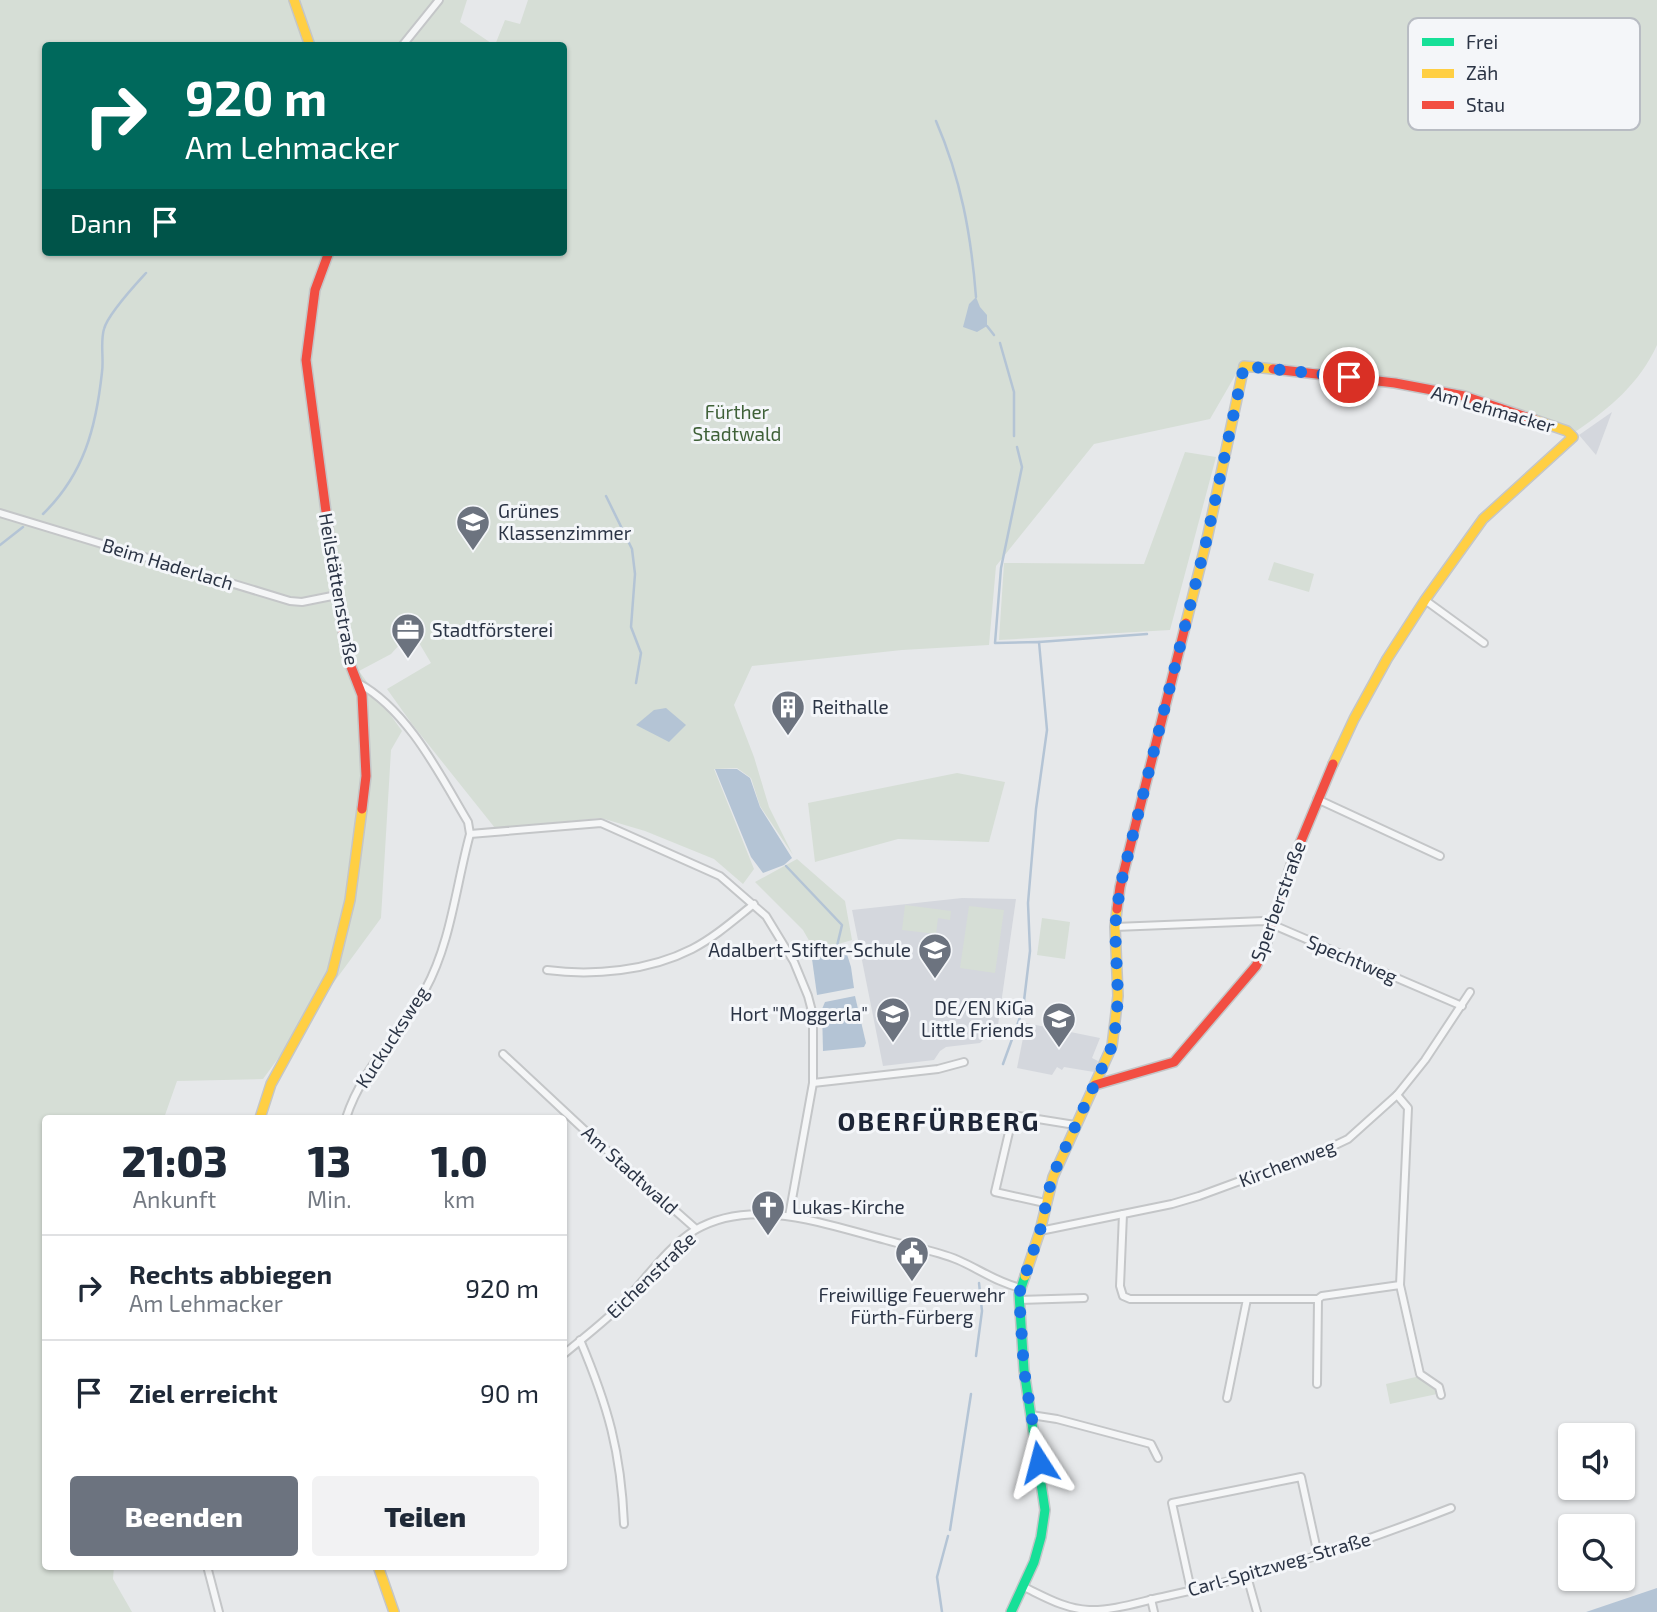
<!DOCTYPE html>
<html lang="de">
<head>
<meta charset="utf-8">
<style>
	body { margin:0; font-family:"Exo 2",sans-serif; background:#f2f2f3; color:#1f2937; height:100vh; display:flex; flex-direction:column; font-size:26px; white-space:nowrap }
	* { box-sizing:border-box; margin:0 }
	p { font-size:23px; color:#747a83 }
	.icon { flex:none; width:38px; height:38px; fill:none; stroke:currentColor; stroke-width:2; stroke-linecap:round; stroke-linejoin:round }
	.map { position:relative; flex:1; overflow:hidden }
	.side { position:absolute; left:42px; top:1115px; width:525px; height:455px; display:flex; flex-direction:column; background:#fff; border-radius:7px; box-shadow:0 2px 5px #0004 }
	.side>* { flex:none }
	.guide { position:absolute; left:42px; top:42px; width:525px; height:214px; border-radius:7px; box-shadow:0 2px 5px #0004; background:#00695c; color:#fff; overflow:hidden }
	.controls { position:absolute; left:1558px; top:1423px; display:grid; gap:14px }
	.controls a { display:grid; place-items:center; width:77px; height:77px; border-radius:7px; background:#fff; box-shadow:0 2px 5px #0004; font-size:35px }
	.pin { position:absolute; display:grid; place-items:center; width:60px; height:60px; color:#fff; margin:-30px; border:4px solid #fff; border-radius:50%; box-shadow:0 2px 7px #0007 }
	.me { position:absolute; width:77px; margin:-38px; rotate:351deg; stroke-linejoin:round; filter:drop-shadow(0 0 5px #0008) }
	.turn { display:flex; align-items:center; gap:24px; height:147px; padding:0 28px; font-size:32px }
	.turn .icon { width:91px; height:91px; stroke-width:2.5 }
	.turn b { display:block; font-size:49px; line-height:60px }
	.then { display:flex; align-items:center; height:66px; padding:0 28px; background:#0003; gap:14px; font-size:26px }
	.eta { display:flex; justify-content:space-evenly; align-items:center; height:119px; text-align:center }
	.eta b { font-size:42px; font-weight:800; line-height:49px }
	.cta { display:flex; gap:14px; margin-top:auto; padding:14px 28px }
	.cta a { flex:1; height:80px; border-radius:7px; background:#6c737f; color:#fff; font-size:28px; font-weight:800; line-height:80px; text-align:center }
	.cta a+a { background:#f2f2f3; color:#1f2937 }
	ul { padding:0; list-style:none }
	li { display:flex; align-items:center; gap:21px; height:105px; padding:0 28px; border-top:2px solid #e0e1e3 }
	li div { flex:1 }
	li b { display:block; font-size:26px }
	li em { font-style:normal }
	.map>svg:first-child { display:block }
	.built { fill:#d4d7dd }
	.green { fill:#d6ded6 }
	.water { fill:#b4c4d5 }
	.lines { fill:none; stroke-linecap:round; stroke-linejoin:round }
	.stream { stroke:#b4c4d5; stroke-width:2.5 }
	.street-casing { stroke:#c4c6c8; stroke-width:10 }
	.fast-casing { stroke:#c4c6c8; stroke-width:12 }
	.slow-casing { stroke:#c4c6c8; stroke-width:12 }
	.jam-casing { stroke:#c4c6c8; stroke-width:12 }
	.street { stroke:#f5f6f7; stroke-width:6 }
	.fast { stroke:#16e098; stroke-width:9 }
	.slow { stroke:#ffcf43; stroke-width:9 }
	.jam { stroke:#f24e42; stroke-width:9 }
	.route { stroke:#1a73e8; stroke-width:12; stroke-dasharray:0 21.6 }
	.labels { text-anchor:middle; stroke-width:6; stroke-linejoin:round; paint-order:stroke }
	.street-label { font-size:19px; fill:#2b3445; stroke:#f4f6f9 }
	.park-label { font-size:19px; fill:#3f6138; stroke:#f4f6f9 }
	.poi-label { font-size:19px; fill:#2b3445; stroke:#f4f6f9; text-anchor:start }
	.district-label { font-size:26px; font-weight:bold; letter-spacing:2px; fill:#1d2536; stroke:#f4f6f9 }
	.key { fill:#f4f6f9; stroke:#b8bcc3; stroke-width:2 }
	.key-label { font-size:19px; fill:#2b3445 }
</style>
</head>
<body>
<div class="map">
<svg width="1657" height="1612" viewBox="0 0 1657 1612">
	<rect width="100%" height="100%" fill="#e6e8ea"/>
	<g class="built">
		<path d="M 1612,412 L 1596,455 L 1579,435 Z"/>
		<path d="M 962,898 L 1016,899 L 998,1025 L 980,1043 L 946,1047 L 940,1051 L 934,1060 L 883,1066 L 852,910 Z"/>
		<path d="M 1026,1023 L 1100,1038 L 1092,1058 L 1098,1061 L 1094,1072 L 1064,1067 L 1062,1070 L 1057,1067 L 1052,1075 L 1017,1068 Z"/>
	</g>
	<g class="green">
		<path d="M 0,0 L 467,0 L 460,22 L 494,45 L 46,46 L 46,252 L 564,252 L 564,46 L 495,45 L 505,20 L 520,24 L 528,0 L 1657,0 L 1657,345 C 1639,384 1610,408 1575,432 L 1451,390 L 1396,378 L 1304,366 L 1236,374 L 1210,419 L 1094,444 L 996,566 L 989,645 L 902,650 L 752,666 L 734,705 L 754,757 L 769,807 L 793,855 L 760,806 L 751,778 L 737,768 L 714,769 L 754,869 L 743,884 L 714,859 L 645,831 L 601,818 L 495,828 L 412,724 L 387,689 L 431,663 L 412,631 L 391,654 L 359,671 L 402,731 L 391,750 L 381,918 L 263,1079 L 177,1081 L 164,1118 L 46,1118 L 46,1566 L 114,1566 L 113,1579 L 132,1612 L 0,1612 Z"/>
		<path d="M 1185,452 L 1216,457 L 1170,630 L 999,640 L 1004,563 L 1144,564 Z"/>
		<path d="M 1274,562 L 1314,574 L 1309,592 L 1268,580 Z"/>
		<path d="M 957,773 L 1005,782 L 989,842 L 898,839 L 815,862 L 808,803 Z"/>
		<path d="M 797,859 L 845,901 L 852,940 L 815,951 L 803,930 L 755,882 Z"/>
		<path d="M 905,905 L 951,911 L 950,920 L 938,918 L 936,934 L 902,930 Z"/>
		<path d="M 969,906 L 1004,910 L 995,973 L 960,968 Z"/>
		<path d="M 1042,918 L 1070,922 L 1065,959 L 1037,955 Z"/>
		<path d="M 1420,1376 L 1435,1387 L 1437,1394 L 1390,1404 L 1386,1384 Z"/>
	</g>
	<g class="water">
		<path d="M 976,297 L 980,307 L 987,315 L 987,326 L 977,332 L 963,327 L 969,304 Z"/>
		<path d="M 666,708 L 686,725 L 669,742 L 636,725 L 654,710 Z"/>
		<path d="M 715,769 L 737,769 L 750,778 L 760,807 L 792,858 L 784,865 L 763,873 L 751,857 Z"/>
		<path d="M 845,948 L 851,967 L 854,988 L 817,995 L 812,959 Z"/>
		<path d="M 855,996 L 866,1043 L 864,1047 L 823,1051 L 822,1009 L 825,1002 Z"/>
		<path d="M 1657,1588 L 1657,1612 L 1586,1612 Z"/>
	</g>
	<g class="lines">
		<g class="stream">
			<path d="M 936,121 C 961,179 971,234 976,297"/>
			<path d="M 987,326 L 994,335"/>
			<path d="M 1000,343 L 1014,392 L 1014,436"/>
			<path d="M 606,496 L 632,549 L 635,574 L 631,627 L 641,653 L 636,683"/>
			<path d="M 43,514 C 84,474 96,428 102,372 C 104,359 100,342 104,329 C 108,314 135,285 146,273"/>
			<path d="M 0,545 L 23,527"/>
			<path d="M 1039,642 L 1147,634"/>
			<path d="M 786,866 L 842,925 L 837,946"/>
			<path d="M 1003,1064 L 1023,1009 L 1030,951 L 1028,903 L 1036,809 L 1047,730 L 1039,642 L 995,643 L 1001,568 L 1022,467 L 1017,447"/>
			<path d="M 976,1356 L 982,1311 L 979,1283"/>
			<path d="M 950,1530 L 971,1394"/>
			<path d="M 942,1612 L 937,1577 L 948,1536"/>
		</g>
		<g class="street-casing">
			<g id="street">
				<path d="M 402,46 L 439,0"/>
				<path d="M 0,513 L 290,601 L 302,602 L 337,595"/>
				<path d="M 1425,600 L 1484,643"/>
				<path d="M 1317,799 L 1440,856"/>
				<path d="M 470,834 L 601,823 L 720,876 L 766,916 L 794,962 L 808,996 L 813,1015 L 813,1083 L 789,1216"/>
				<path d="M 1115,927 L 1264,921 L 1462,1006"/>
				<path d="M 547,970 C 593,976 649,971 692,949 C 715,937 734,920 754,904"/>
				<path d="M 503,1054 L 593,1138 L 696,1229"/>
				<path d="M 813,1083 L 938,1069 L 964,1062"/>
				<path d="M 1397,1095 L 1408,1108 L 1400,1285 L 1420,1374 L 1439,1387 L 1441,1395"/>
				<path d="M 346,1118 C 362,1068 400,1034 425,990 C 451,943 456,885 470,834 L 468,822 C 440,775 408,710 358,683"/>
				<path d="M 1045,1203 L 995,1192 L 1013,1115 L 1075,1125"/>
				<path d="M 1123,1214 L 1120,1286 L 1123,1296 L 1130,1299 L 1318,1299 L 1322,1296 L 1400,1285"/>
				<path d="M 1040,1231 L 1172,1204 L 1199,1196 L 1327,1149 L 1348,1139 L 1397,1095 L 1425,1060 L 1470,992"/>
				<path d="M 1019,1300 L 1084,1298"/>
				<path d="M 580,1340 C 608,1406 621,1452 624,1524"/>
				<path d="M 564,1354 C 583,1338 603,1323 620,1306 C 645,1281 665,1249 695,1230 C 753,1196 827,1225 886,1240 C 910,1247 935,1250 958,1260 C 979,1269 998,1283 1021,1288"/>
				<path d="M 1317,1384 L 1318,1299"/>
				<path d="M 1227,1398 L 1247,1299"/>
				<path d="M 1031,1415 L 1057,1419 L 1151,1444 L 1158,1458"/>
				<path d="M 207,1566 L 219,1612"/>
				<path d="M 1247,1576 L 1257,1612"/>
				<path d="M 1024,1587 C 1045,1597 1065,1609 1089,1610 C 1114,1611 1142,1601 1167,1596 C 1264,1575 1359,1544 1451,1508"/>
				<path d="M 1191,1590 L 1172,1503 L 1301,1477 L 1318,1555"/>
				<path d="M 1151,1599 L 1154,1612"/>
			</g>
		</g>
		<g class="fast-casing">
			<path id="fast" d="M 1011,1612 L 1034,1562 L 1041,1537 L 1045,1510 L 1024,1370 L 1019,1294 L 1025,1276"/>
		</g>
		<g class="slow-casing">
			<g id="slow">
				<path d="M 294,0 L 310,46"/>
				<path d="M 1186,623 L 1207,539 L 1244,366 L 1273,369"/>
				<path d="M 1333,764 L 1354,719 L 1387,659 L 1425,600 L 1483,519 L 1573,437 L 1567,431 L 1535,420"/>
				<path d="M 260,1118 L 271,1084 L 332,973 L 350,900 L 362,809"/>
				<path d="M 1025,1276 L 1040,1231 L 1053,1177 L 1112,1046 L 1118,996 L 1115,927 L 1117,909"/>
				<path d="M 378,1566 L 394,1612"/>
			</g>
		</g>
		<g class="jam-casing">
			<g id="jam">
				<path d="M 329,252 L 315,290 L 306,360 L 337,595 L 348,659 L 362,695 L 366,776 L 362,809"/>
				<path d="M 1273,369 L 1395,383 L 1464,396 L 1535,420"/>
				<path d="M 1117,909 L 1120,887 L 1186,623"/>
				<path d="M 1095,1085 L 1174,1062 L 1256,966 L 1265,948 L 1291,865 L 1333,764"/>
			</g>
		</g>
		<use href="#street" class="street"/>
		<use href="#fast" class="fast"/>
		<use href="#slow" class="slow"/>
		<use href="#jam" class="jam"/>
	</g>
	<g class="lines">
		<path class="route" d="M 1039,1462 L 1024,1370 L 1019,1294 L 1040,1231 L 1052,1177 L 1112,1046 L 1116,1024 L 1118,996 L 1115,927 L 1120,887 L 1207,538 L 1244,366 L 1349,377"/>
	</g>
	<defs>
		<g id="school-pin" transform="scale(1.75)"><path d="M0 17L-7.5 6A9.5 9.5 0 1 1 7.5 6Z" fill="#6c737f" stroke="#f4f6f9"/><path d="M0-5L7-2L0 1L-7-2ZM-4 1L0 2.5L4 1V4Q0 6-4 4Z" fill="#fff"/></g>
		<g id="office-pin" transform="scale(1.75)"><path d="M0 17L-7.5 6A9.5 9.5 0 1 1 7.5 6Z" fill="#6c737f" stroke="#f4f6f9"/><path d="M-6-3h4V-5.5h4V-3h4V5H-6ZM-1-4.5V-3h2v-1.5ZM-6 0V1H6V0Z" fill="#fff"/></g>
		<g id="building-pin" transform="scale(1.75)"><path d="M0 17L-7.5 6A9.5 9.5 0 1 1 7.5 6Z" fill="#6c737f" stroke="#f4f6f9"/><path d="M-4-6H4V6H1V3H-1V6H-4ZM-2.5-4.3h1.7v1.8h-1.7ZM.8-4.3h1.7v1.8H.8ZM-2.5-1h1.7V.8h-1.7ZM.8-1h1.7V.8H.8Z" fill="#fff"/></g>
		<g id="church-pin" transform="scale(1.75)"><path d="M0 17L-7.5 6A9.5 9.5 0 1 1 7.5 6Z" fill="#6c737f" stroke="#f4f6f9"/><path d="M-1.2-6h2.4v3.5h3.3v2.4h-3.3V6h-2.4V-.1h-3.3v-2.4h3.3Z" fill="#fff"/></g>
		<g id="civic-pin" transform="scale(1.75)"><path d="M0 17L-7.5 6A9.5 9.5 0 1 1 7.5 6Z" fill="#6c737f" stroke="#f4f6f9"/><path d="M-.6-6.5H3V-4.5H.6V-3L4-1V1h2V6H-6V1h2V-1L-.6-3ZM-1.2 2.5V6h2.4V2.5Z" fill="#fff"/></g>
	</defs>
	<g fill-rule="evenodd">
		<use href="#school-pin" x="473" y="522"/>
		<use href="#office-pin" x="408" y="630"/>
		<use href="#building-pin" x="788" y="707"/>
		<use href="#school-pin" x="935" y="950"/>
		<use href="#school-pin" x="893" y="1014"/>
		<use href="#school-pin" x="1059" y="1019"/>
		<use href="#church-pin" x="768" y="1207"/>
		<use href="#civic-pin" x="912" y="1253"/>
	</g>
	<g class="labels">
		<g class="street-label">
			<text transform="translate(1493 409) rotate(16)" y="7">Am Lehmacker</text>
			<text transform="translate(168 564) rotate(17)" y="7">Beim Haderlach</text>
			<text transform="translate(339 589) rotate(80)" y="7">Heilstättenstraße</text>
			<text transform="translate(1278 901) rotate(-70)" y="7">Sperberstraße</text>
			<text transform="translate(1352 959) rotate(23)" y="7">Spechtweg</text>
			<text transform="translate(392 1037) rotate(-57)" y="7">Kuckucksweg</text>
			<text transform="translate(1287 1163) rotate(-21)" y="7">Kirchenweg</text>
			<text transform="translate(630 1170) rotate(42)" y="7">Am Stadtwald</text>
			<text transform="translate(651 1275) rotate(-44)" y="7">Eichenstraße</text>
			<text transform="translate(1279 1564) rotate(-16)" y="7">Carl-Spitzweg-Straße</text>
		</g>
		<g class="park-label">
			<text x="737" y="419">Fürther<tspan x="737" dy="22">Stadtwald</tspan></text>
		</g>
		<g class="poi-label">
			<text x="498" y="518">Grünes<tspan x="498" dy="22">Klassenzimmer</tspan></text>
			<text x="432" y="637">Stadtförsterei</text>
			<text x="812" y="714">Reithalle</text>
			<text x="911" y="957" text-anchor="end">Adalbert-Stifter-Schule</text>
			<text x="1034" y="1015" text-anchor="end">DE/EN KiGa<tspan x="1034" dy="22">Little Friends</tspan></text>
			<text x="868" y="1021" text-anchor="end">Hort "Moggerla"</text>
			<text x="792" y="1214">Lukas-Kirche</text>
			<text x="912" y="1302" text-anchor="middle">Freiwillige Feuerwehr<tspan x="912" dy="22">Fürth-Fürberg</tspan></text>
		</g>
		<g class="district-label">
			<text x="939" y="1131">OBERFÜRBERG</text>
		</g>
	</g>
	<rect x="1408" y="18" width="232" height="112" rx="10" class="key"/>
	<rect x="1422" y="38" width="32" height="8" fill="#16e098"/>
	<rect x="1422" y="69" width="32" height="9" fill="#ffcf43"/>
	<rect x="1422" y="101" width="32" height="8" fill="#f24e42"/>
	<g class="key-label">
		<text x="1466" y="49">Frei</text>
		<text x="1466" y="80">Zäh</text>
		<text x="1466" y="112">Stau</text>
	</g>
</svg>
<div class="controls">
<a><svg class="icon" aria-label="sound" viewBox="0 0 24 24"><path d="M4 9h4l5-4v14l-5-4H4zM17 9q2 3 0 6"/></svg></a>
<a><svg class="icon" aria-label="search" viewBox="0 0 24 24"><circle cx="10" cy="10" r="6"/><path d="M15 15l6 6"/></svg></a>
</div>
<div class="pin" style="left:1349px;top:377px;background:#d93025"><svg class="icon" aria-label="arrive" viewBox="0 0 24 24"><path d="M6 21V4h12l-3 4 3 4H6"/></svg></div>
<svg class="me" style="left:1039px;top:1462px" viewBox="-20 -20 40 40"><path d="M0-17L14 15 0 8-14 15z" fill="#1a73e8" stroke="#fff" stroke-width="4"/></svg>
<div class="guide">
<div class="turn"><svg class="icon" aria-label="right" viewBox="0 0 24 24"><path d="M7 20v-9h11M14 6l5 5-5 5"/></svg><div><b>920 m</b>Am Lehmacker</div></div>
<div class="then">Dann<svg class="icon" aria-label="arrive" viewBox="0 0 24 24"><path d="M6 21V4h12l-3 4 3 4H6"/></svg></div>
</div>
<section class="side">
<div class="eta">
<div><b>21:03</b><p>Ankunft</p></div>
<div><b>13</b><p>Min.</p></div>
<div><b>1.0</b><p>km</p></div>
</div>
<ul>
<li><svg class="icon" aria-label="right" viewBox="0 0 24 24"><path d="M7 20v-9h11M14 6l5 5-5 5"/></svg><div><b>Rechts abbiegen</b><p>Am Lehmacker</p></div><em>920 m</em></li>
<li><svg class="icon" aria-label="arrive" viewBox="0 0 24 24"><path d="M6 21V4h12l-3 4 3 4H6"/></svg><div><b>Ziel erreicht</b></div><em>90 m</em></li>
</ul>
<div class="cta"><a>Beenden</a><a>Teilen</a></div>
</section>
</div>
</body>
</html>
